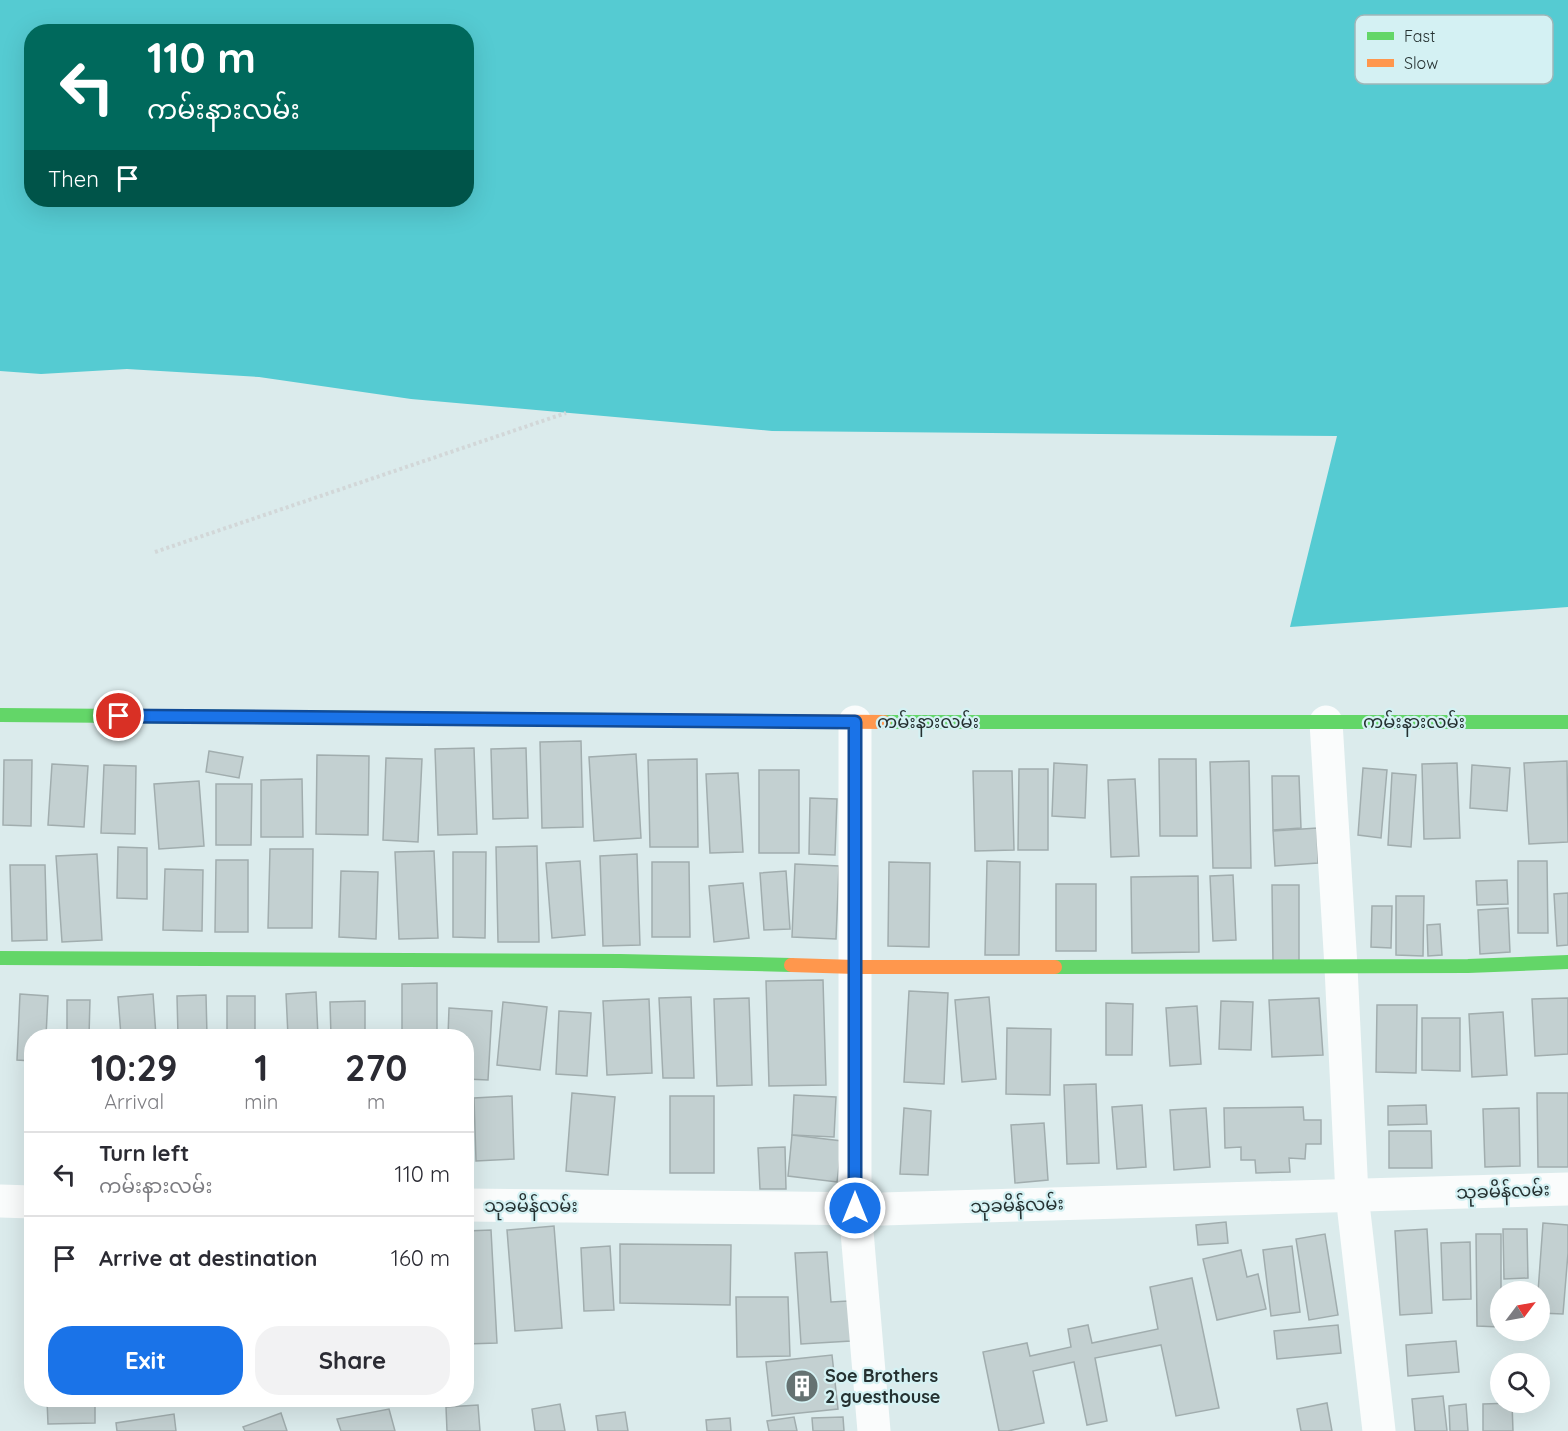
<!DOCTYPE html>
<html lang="en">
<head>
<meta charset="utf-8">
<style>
	body { margin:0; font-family:Quicksand,"Noto Sans Myanmar",sans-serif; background:#f2f2f3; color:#2b2b33; height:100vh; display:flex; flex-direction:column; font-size:22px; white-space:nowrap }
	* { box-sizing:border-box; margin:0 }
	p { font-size:20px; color:#7c7c81 }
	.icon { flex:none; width:33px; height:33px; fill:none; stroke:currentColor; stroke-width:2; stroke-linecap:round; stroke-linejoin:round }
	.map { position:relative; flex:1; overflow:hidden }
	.sheet { position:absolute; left:24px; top:1029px; width:450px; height:378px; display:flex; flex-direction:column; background:#fff; border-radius:24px; box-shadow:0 6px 24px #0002 }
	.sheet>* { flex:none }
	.top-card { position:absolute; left:24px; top:24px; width:450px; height:183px; border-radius:24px; box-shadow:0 6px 24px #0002; background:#00695c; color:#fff; overflow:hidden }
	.needle { width:39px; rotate:58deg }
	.buttons { position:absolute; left:1490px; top:1281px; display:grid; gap:12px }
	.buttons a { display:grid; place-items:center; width:60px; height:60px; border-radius:50%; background:#fff; box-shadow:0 6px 24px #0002; font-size:30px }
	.pin { position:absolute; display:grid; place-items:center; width:51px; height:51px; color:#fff; margin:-26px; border:3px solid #fff; border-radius:50%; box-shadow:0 2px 6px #0007 }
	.me { position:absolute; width:66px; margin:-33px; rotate:0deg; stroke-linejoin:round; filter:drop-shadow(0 0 4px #0008) }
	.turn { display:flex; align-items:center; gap:21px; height:126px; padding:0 24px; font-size:27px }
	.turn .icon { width:78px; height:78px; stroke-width:2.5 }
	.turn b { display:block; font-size:42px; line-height:51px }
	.then { display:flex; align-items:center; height:57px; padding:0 24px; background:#0003; gap:12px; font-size:22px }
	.eta { display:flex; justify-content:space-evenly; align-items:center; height:102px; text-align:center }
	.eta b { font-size:36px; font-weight:700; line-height:42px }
	.primary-button { display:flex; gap:12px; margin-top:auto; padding:12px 24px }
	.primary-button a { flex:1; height:69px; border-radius:24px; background:#1a73e8; color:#fff; font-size:24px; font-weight:700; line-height:69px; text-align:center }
	.primary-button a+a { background:#f2f2f3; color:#2b2b33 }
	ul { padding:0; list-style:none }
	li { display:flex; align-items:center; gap:18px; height:84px; padding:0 24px; border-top:2px solid #e1e1e2 }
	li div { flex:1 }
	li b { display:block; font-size:22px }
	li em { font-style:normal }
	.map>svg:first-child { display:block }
	.water { fill:#55cbd2; fill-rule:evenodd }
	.building { fill:#c3d0d1; stroke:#a1adae; stroke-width:1.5 }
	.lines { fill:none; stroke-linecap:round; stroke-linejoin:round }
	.path { stroke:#d2d7d8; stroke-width:4; stroke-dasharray:3 3; stroke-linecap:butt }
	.street { stroke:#fafcfc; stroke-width:33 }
	.fast { stroke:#63d668; stroke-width:14 }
	.slow { stroke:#ff974d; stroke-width:14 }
	.route-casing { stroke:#114b97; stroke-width:15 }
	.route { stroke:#1a73e8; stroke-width:10 }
	.labels { text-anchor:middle; stroke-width:4.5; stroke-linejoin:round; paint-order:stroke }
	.street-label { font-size:18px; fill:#253131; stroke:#d4f1f3 }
	.poi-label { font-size:18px; font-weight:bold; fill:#253131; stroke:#d4f1f3; text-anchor:start }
	.key { fill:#d4f1f3; stroke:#a0b7b9; stroke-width:1.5 }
	.key-label { font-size:16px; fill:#253131 }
</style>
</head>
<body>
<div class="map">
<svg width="1568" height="1431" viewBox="0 0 1568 1431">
	<rect width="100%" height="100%" fill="#dbebec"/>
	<path class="water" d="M 0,0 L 1568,0 L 1568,607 L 1290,627 L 1337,436 L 772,431 L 411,399 L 259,377 L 127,369 L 41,374 L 0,371 ZM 32,32 L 466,32 L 466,200 L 32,200 Z"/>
	<g class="building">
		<path d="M 581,741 L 583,827 L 542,828 L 540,742 Z"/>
		<path d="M 474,748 L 477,834 L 438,835 L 435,749 Z"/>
		<path d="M 526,748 L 528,818 L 493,819 L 491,749 Z"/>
		<path d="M 209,751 L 243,757 L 239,778 L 206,772 Z"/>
		<path d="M 636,754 L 641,838 L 594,841 L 589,757 Z"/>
		<path d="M 317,755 L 369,756 L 368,835 L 316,834 Z"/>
		<path d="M 386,758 L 422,759 L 418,842 L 383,840 Z"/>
		<path d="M 697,759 L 698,847 L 650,847 L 648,760 Z"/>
		<path d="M 1159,759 L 1196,759 L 1197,836 L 1160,836 Z"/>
		<path d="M 4,760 L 32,760 L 31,826 L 3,825 Z"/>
		<path d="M 1249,761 L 1251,868 L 1213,868 L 1210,762 Z"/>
		<path d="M 1567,761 L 1568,842 L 1529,844 L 1524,763 Z"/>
		<path d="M 1054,763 L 1087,765 L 1085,818 L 1052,816 Z"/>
		<path d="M 1457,763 L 1460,838 L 1424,839 L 1422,764 Z"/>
		<path d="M 52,764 L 88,766 L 84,827 L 48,825 Z"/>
		<path d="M 104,765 L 136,766 L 135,834 L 101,833 Z"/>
		<path d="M 1472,765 L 1510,768 L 1507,811 L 1470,808 Z"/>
		<path d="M 1363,768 L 1387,770 L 1381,838 L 1358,835 Z"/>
		<path d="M 1019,769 L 1048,769 L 1048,850 L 1018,850 Z"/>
		<rect x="759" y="770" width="40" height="83"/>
		<path d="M 973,771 L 1012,771 L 1014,850 L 975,851 Z"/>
		<path d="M 738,773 L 743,852 L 710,853 L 706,774 Z"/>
		<path d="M 1392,773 L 1416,775 L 1411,847 L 1388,845 Z"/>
		<path d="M 1272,776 L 1299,776 L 1301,828 L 1273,830 Z"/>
		<path d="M 302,779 L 303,837 L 261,837 L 261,780 Z"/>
		<path d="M 1135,779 L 1139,856 L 1111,857 L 1108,780 Z"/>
		<path d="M 199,781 L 204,846 L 159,849 L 154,784 Z"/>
		<path d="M 216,784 L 252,784 L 251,845 L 216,845 Z"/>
		<path d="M 810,798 L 837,799 L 835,855 L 809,854 Z"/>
		<path d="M 1317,828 L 1318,863 L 1275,866 L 1273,831 Z"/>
		<path d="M 537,846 L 539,942 L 498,942 L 496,847 Z"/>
		<path d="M 118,847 L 147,848 L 147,899 L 117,898 Z"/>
		<path d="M 270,849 L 313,849 L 312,928 L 268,928 Z"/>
		<path d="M 434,851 L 438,938 L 399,939 L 395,852 Z"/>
		<path d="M 453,852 L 486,852 L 485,938 L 453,937 Z"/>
		<path d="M 97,854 L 102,940 L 62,942 L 56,856 Z"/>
		<path d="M 637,854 L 640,945 L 603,946 L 600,856 Z"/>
		<path d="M 216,860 L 248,860 L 248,932 L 215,932 Z"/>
		<path d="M 580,861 L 585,935 L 552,938 L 546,863 Z"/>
		<path d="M 987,861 L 1020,862 L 1019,955 L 985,955 Z"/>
		<path d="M 1518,861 L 1547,861 L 1548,933 L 1518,933 Z"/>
		<path d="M 652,862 L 689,862 L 690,937 L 652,937 Z"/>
		<path d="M 889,862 L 930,863 L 929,947 L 888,946 Z"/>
		<path d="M 795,864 L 839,866 L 836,939 L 792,937 Z"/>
		<path d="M 10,865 L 45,865 L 47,940 L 12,941 Z"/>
		<path d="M 165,869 L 203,870 L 202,931 L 163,930 Z"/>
		<path d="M 341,871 L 378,872 L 376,939 L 339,937 Z"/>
		<path d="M 786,871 L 790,929 L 764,930 L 760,873 Z"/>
		<path d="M 1233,875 L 1236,940 L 1213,941 L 1210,876 Z"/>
		<path d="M 1198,876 L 1199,952 L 1132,953 L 1131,877 Z"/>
		<path d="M 1507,880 L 1508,904 L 1477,905 L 1476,881 Z"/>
		<path d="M 743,883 L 749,938 L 714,942 L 709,886 Z"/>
		<rect x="1056" y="884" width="40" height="67"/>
		<path d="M 1272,885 L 1299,885 L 1299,964 L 1273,964 Z"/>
		<path d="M 1568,893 L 1568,945 L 1557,946 L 1554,894 Z"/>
		<path d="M 1396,896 L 1424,896 L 1423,956 L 1396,955 Z"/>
		<path d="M 1372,906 L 1392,906 L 1391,948 L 1371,947 Z"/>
		<path d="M 1508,908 L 1510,952 L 1480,954 L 1478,910 Z"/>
		<path d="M 1440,924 L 1442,955 L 1428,956 L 1427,925 Z"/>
		<path d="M 823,980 L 826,1085 L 769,1086 L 766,981 Z"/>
		<path d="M 437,983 L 437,1036 L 402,1036 L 402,984 Z"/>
		<path d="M 909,991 L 948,993 L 944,1084 L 904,1082 Z"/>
		<path d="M 316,992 L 318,1036 L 288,1036 L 286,994 Z"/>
		<path d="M 20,994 L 48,996 L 46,1036 L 32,1036 L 32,1061 L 17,1060 Z"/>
		<path d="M 153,994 L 156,1036 L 121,1036 L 118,997 Z"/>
		<path d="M 206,995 L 207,1036 L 178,1036 L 177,996 Z"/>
		<rect x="227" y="996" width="28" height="40"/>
		<path d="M 691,997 L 694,1078 L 663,1078 L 659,998 Z"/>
		<path d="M 989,997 L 996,1079 L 962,1082 L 955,1000 Z"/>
		<path d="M 749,998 L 752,1085 L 717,1086 L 714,999 Z"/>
		<path d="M 1319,998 L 1323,1055 L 1272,1057 L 1269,1000 Z"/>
		<path d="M 1568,998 L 1568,1054 L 1535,1056 L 1532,999 Z"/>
		<path d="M 649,999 L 652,1073 L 607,1075 L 603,1001 Z"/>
		<path d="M 67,1000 L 90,1000 L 89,1036 L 67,1036 Z"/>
		<path d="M 365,1001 L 365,1036 L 331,1036 L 330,1002 Z"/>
		<path d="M 1221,1001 L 1253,1002 L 1251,1050 L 1219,1049 Z"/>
		<path d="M 503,1002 L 547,1007 L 540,1070 L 497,1065 Z"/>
		<path d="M 1106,1003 L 1133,1004 L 1132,1055 L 1106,1055 Z"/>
		<path d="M 1377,1005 L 1417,1005 L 1416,1073 L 1376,1072 Z"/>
		<path d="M 1197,1006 L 1201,1064 L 1170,1066 L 1166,1008 Z"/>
		<path d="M 449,1008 L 492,1011 L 488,1080 L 466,1079 L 466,1036 L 448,1036 Z"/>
		<path d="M 559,1011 L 591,1013 L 587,1076 L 556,1074 Z"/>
		<path d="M 1503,1012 L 1507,1075 L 1472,1077 L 1469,1014 Z"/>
		<path d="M 1422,1018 L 1460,1018 L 1460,1071 L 1422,1070 Z"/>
		<path d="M 1007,1028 L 1051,1029 L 1050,1095 L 1006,1094 Z"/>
		<path d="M 1096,1084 L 1099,1163 L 1067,1164 L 1064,1085 Z"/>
		<path d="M 572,1093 L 615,1097 L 608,1175 L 566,1171 Z"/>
		<path d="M 1537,1093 L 1568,1093 L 1568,1167 L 1538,1167 Z"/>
		<path d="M 794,1095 L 836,1097 L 834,1137 L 792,1135 Z"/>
		<path d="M 512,1096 L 514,1159 L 476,1161 L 474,1098 Z"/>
		<rect x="670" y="1096" width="44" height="77"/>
		<path d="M 1142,1105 L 1146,1167 L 1117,1169 L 1112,1107 Z"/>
		<path d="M 1426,1105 L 1427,1124 L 1388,1125 L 1388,1106 Z"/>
		<path d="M 1303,1107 L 1304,1120 L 1321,1120 L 1321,1144 L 1306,1144 L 1305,1159 L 1289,1158 L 1290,1172 L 1256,1173 L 1255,1160 L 1241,1160 L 1241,1147 L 1225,1148 L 1224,1108 Z"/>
		<path d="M 904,1108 L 931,1111 L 928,1175 L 900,1174 Z"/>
		<path d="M 1206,1108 L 1210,1167 L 1174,1170 L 1170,1110 Z"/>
		<path d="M 1519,1108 L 1520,1166 L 1485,1167 L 1483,1109 Z"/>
		<path d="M 1044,1123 L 1048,1180 L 1015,1183 L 1011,1125 Z"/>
		<path d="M 1389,1131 L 1431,1131 L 1432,1168 L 1389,1168 Z"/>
		<path d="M 792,1135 L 842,1141 L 837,1182 L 788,1176 Z"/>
		<path d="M 785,1147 L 786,1189 L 760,1189 L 758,1148 Z"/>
		<path d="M 1226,1222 L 1228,1243 L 1198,1245 L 1196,1225 Z"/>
		<path d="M 1543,1223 L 1568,1225 L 1568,1253 L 1563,1314 L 1539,1313 L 1538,1292 Z"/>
		<path d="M 554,1226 L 562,1328 L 515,1331 L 507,1230 Z"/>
		<path d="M 1427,1229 L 1432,1313 L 1400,1315 L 1395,1231 Z"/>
		<path d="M 1503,1229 L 1527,1229 L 1528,1278 L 1504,1279 Z"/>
		<path d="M 491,1230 L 497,1343 L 466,1344 L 466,1231 Z"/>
		<path d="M 1325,1234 L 1338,1315 L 1309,1320 L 1296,1239 Z"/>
		<path d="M 1476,1234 L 1501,1234 L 1501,1292 L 1500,1292 L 1500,1327 L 1477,1326 Z"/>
		<path d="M 1470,1242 L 1471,1299 L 1443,1300 L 1441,1243 Z"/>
		<path d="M 620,1244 L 731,1245 L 730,1305 L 620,1303 Z"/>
		<path d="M 610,1246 L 614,1310 L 584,1311 L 581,1248 Z"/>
		<path d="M 1292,1246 L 1300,1312 L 1271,1316 L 1263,1250 Z"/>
		<path d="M 1241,1250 L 1247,1277 L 1258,1274 L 1266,1309 L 1217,1320 L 1203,1259 Z"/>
		<path d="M 827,1252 L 831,1302 L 848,1301 L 851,1341 L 801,1344 L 795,1253 Z"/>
		<path d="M 1192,1278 L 1219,1408 L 1176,1416 L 1161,1345 L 1095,1358 L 1107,1421 L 1087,1425 L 1074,1362 L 1033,1371 L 1044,1423 L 1008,1431 L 999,1431 L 983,1352 L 1027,1343 L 1030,1356 L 1071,1347 L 1068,1329 L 1088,1325 L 1092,1343 L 1158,1329 L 1150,1287 Z"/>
		<path d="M 736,1297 L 788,1297 L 790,1356 L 737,1357 Z"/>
		<path d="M 1338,1325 L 1341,1353 L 1277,1359 L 1274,1331 Z"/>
		<path d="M 1456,1341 L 1459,1372 L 1408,1376 L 1406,1345 Z"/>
		<path d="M 832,1355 L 838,1409 L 772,1416 L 766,1362 Z"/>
		<path d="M 1443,1396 L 1447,1431 L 1415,1431 L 1412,1399 Z"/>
		<path d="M 47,1400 L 95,1400 L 95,1423 L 48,1424 Z"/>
		<path d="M 212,1400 L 247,1400 L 213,1403 Z"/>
		<path d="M 1327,1403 L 1332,1431 L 1301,1431 L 1297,1409 Z"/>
		<path d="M 1512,1403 L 1513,1431 L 1483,1431 L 1483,1404 Z"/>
		<path d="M 560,1404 L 565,1431 L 535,1431 L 532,1409 Z"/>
		<path d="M 1466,1404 L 1468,1431 L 1450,1431 L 1449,1406 Z"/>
		<path d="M 478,1405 L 480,1431 L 447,1431 L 446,1407 Z"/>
		<path d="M 389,1409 L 395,1431 L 341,1431 L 337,1419 Z"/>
		<path d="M 625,1412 L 628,1431 L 598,1431 L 596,1416 Z"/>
		<path d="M 281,1413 L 287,1431 L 245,1431 L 243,1427 Z"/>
		<path d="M 174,1414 L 176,1431 L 117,1431 L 116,1423 Z"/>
		<path d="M 794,1417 L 797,1431 L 769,1431 L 767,1421 Z"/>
		<path d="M 843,1417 L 844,1431 L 813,1431 L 812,1418 Z"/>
		<path d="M 730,1418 L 731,1431 L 707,1431 L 706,1420 Z"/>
	</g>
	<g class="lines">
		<path class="path" d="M 155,552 L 566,413"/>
		<g class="street">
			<path d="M 855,722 L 855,1208 L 874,1431"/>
			<path d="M 1326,722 L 1341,967 L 1352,1195 L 1379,1431"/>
			<path d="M 0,1201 L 32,1202"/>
			<path d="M 466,1205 L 882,1209 L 1568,1189"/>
		</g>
		<g class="fast">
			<path d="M 0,715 L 611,720"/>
			<path d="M 884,722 L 1568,722"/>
			<path d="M 0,958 L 620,961 L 791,965"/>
			<path d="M 1055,967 L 1468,966 L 1568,962"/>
		</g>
		<g class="slow">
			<path d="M 611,720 L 884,722"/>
			<path d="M 791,965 L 855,967 L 1055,967"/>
		</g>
	</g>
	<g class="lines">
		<g class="route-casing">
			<path id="route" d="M 119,716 L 855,722 L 855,1208"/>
		</g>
		<use href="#route" class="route"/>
	</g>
	<defs>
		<g id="building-disc" transform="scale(1.725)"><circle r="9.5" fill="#657272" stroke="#d4f1f3"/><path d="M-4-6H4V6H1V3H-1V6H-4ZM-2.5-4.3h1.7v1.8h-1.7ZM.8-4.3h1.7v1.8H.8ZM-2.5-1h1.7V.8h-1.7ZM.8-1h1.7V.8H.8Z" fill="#fff"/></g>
	</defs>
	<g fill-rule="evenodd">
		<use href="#building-disc" x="802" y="1386"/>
	</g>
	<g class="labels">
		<g class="street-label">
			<text x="928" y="728">ကမ်းနားလမ်း</text>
			<text x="1414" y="728">ကမ်းနားလမ်း</text>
			<text transform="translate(1503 1191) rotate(-2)" y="6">သုခမိန်လမ်း</text>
			<text transform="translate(1017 1205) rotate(-2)" y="6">သုခမိန်လမ်း</text>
			<text x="531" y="1212">သုခမိန်လမ်း</text>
		</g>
		<g class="poi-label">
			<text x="825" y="1382">Soe Brothers<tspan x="825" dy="21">2 guesthouse</tspan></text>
		</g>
	</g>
	<rect x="1355" y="15" width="198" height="69" rx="9" class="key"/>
	<rect x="1367" y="32" width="27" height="8" fill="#63d668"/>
	<rect x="1367" y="59" width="27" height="8" fill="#ff974d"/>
	<g class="key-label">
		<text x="1404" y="42">Fast</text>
		<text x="1404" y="69">Slow</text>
	</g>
</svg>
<div class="buttons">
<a><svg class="needle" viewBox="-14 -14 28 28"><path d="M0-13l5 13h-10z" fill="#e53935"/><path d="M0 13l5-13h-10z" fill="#7c7c81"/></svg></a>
<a><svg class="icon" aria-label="search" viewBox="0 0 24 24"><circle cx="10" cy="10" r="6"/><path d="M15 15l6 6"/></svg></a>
</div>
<div class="pin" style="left:119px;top:716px;background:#d93025"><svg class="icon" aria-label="arrive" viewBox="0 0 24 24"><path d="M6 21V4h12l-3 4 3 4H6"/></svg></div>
<svg class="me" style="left:855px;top:1208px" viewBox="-20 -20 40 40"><circle r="17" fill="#1a73e8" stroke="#fff" stroke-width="3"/><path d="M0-11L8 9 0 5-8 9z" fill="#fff"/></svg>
<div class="top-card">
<div class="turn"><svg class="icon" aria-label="left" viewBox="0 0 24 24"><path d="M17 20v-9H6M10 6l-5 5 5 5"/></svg><div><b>110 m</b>ကမ်းနားလမ်း</div></div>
<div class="then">Then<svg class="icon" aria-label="arrive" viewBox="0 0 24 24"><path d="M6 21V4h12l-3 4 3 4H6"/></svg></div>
</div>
<section class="sheet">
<div class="eta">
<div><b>10:29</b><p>Arrival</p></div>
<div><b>1</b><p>min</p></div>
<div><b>270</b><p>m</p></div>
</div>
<ul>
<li><svg class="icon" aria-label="left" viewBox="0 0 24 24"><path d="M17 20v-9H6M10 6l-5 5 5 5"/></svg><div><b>Turn left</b><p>ကမ်းနားလမ်း</p></div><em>110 m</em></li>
<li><svg class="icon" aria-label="arrive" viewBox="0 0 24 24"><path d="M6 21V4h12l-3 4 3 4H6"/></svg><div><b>Arrive at destination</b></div><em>160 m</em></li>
</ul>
<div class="primary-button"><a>Exit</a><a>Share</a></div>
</section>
</div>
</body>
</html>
